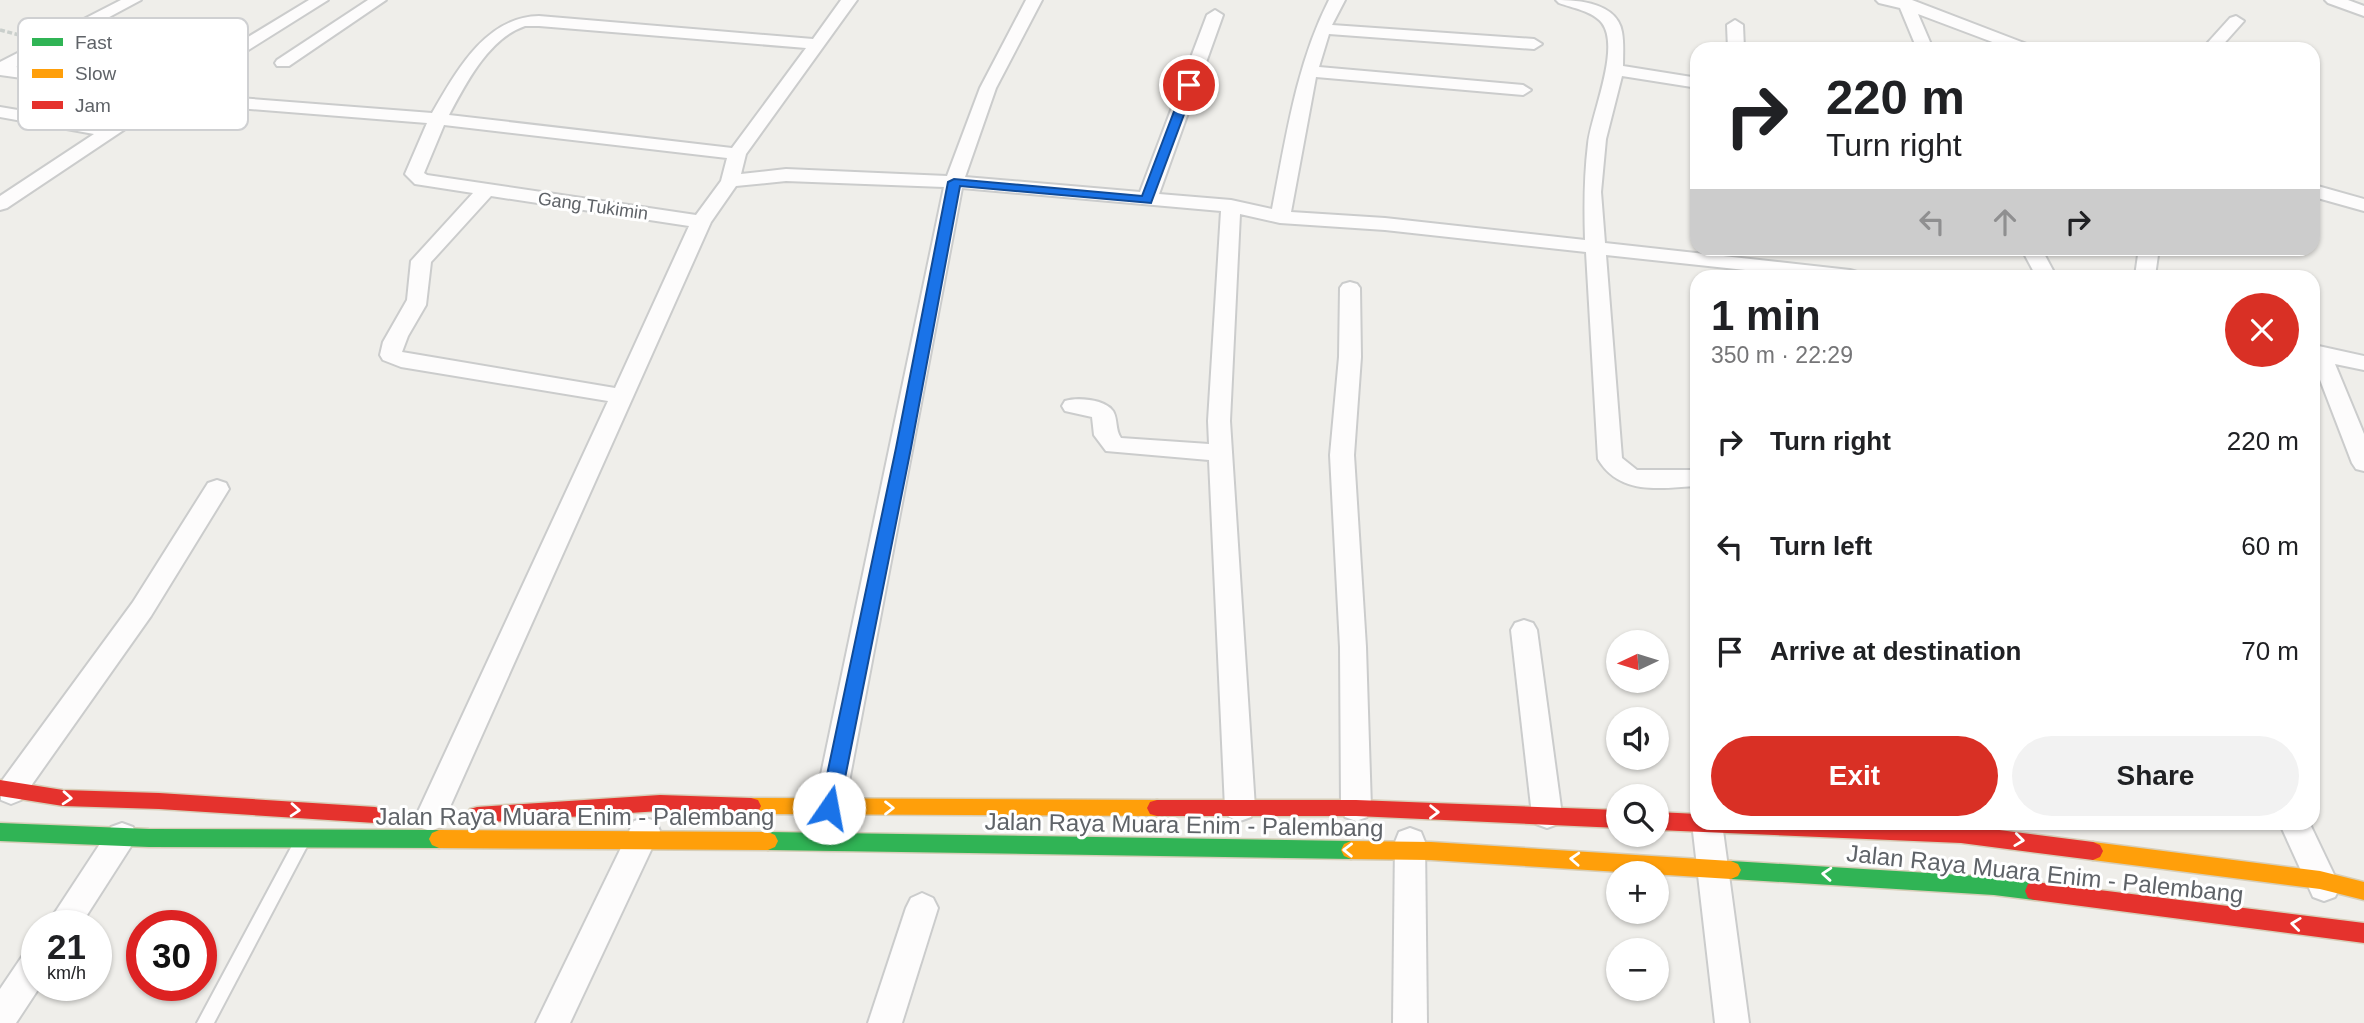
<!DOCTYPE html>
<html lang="en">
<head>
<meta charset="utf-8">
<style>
	body { margin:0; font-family:Arial,sans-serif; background:#f2f2f2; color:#202124; height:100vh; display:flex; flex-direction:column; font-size:26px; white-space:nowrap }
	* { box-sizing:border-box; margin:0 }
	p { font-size:23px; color:#757577 }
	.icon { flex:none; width:38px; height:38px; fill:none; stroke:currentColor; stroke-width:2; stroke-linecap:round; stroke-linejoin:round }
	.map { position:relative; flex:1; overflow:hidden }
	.drawer { position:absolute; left:1690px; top:270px; width:630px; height:560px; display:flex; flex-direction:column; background:#fff; border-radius:21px; box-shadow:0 2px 5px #0004 }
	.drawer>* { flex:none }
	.top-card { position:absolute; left:1690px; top:42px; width:630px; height:214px; border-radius:21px; box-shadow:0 2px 5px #0004; background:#fff; color:#202124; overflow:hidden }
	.needle { width:46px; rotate:266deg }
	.buttons { position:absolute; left:1606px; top:630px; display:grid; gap:14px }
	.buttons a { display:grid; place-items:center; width:63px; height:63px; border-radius:50%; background:#fff; box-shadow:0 2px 5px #0004; font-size:35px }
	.speed { position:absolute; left:21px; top:910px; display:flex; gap:14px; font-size:35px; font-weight:700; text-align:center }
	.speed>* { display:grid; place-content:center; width:91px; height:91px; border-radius:50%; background:#fff; box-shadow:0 2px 5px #0004; line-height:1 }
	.speed small { font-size:18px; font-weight:400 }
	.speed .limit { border:10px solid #d22; background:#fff; color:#111 }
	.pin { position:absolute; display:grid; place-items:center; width:60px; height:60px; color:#fff; margin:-30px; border:4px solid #fff; border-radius:50%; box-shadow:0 2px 7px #0007 }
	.me { position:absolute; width:77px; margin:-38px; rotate:12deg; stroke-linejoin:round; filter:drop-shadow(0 0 5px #0008) }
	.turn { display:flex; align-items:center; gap:24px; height:147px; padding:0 21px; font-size:32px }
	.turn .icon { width:91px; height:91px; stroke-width:2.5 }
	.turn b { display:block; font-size:49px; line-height:60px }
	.lanes { display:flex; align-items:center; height:66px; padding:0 21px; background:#0003; justify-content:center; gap:35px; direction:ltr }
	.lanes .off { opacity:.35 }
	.round { display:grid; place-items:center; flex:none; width:74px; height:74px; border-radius:37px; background:#f2f2f2 }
	.headline { display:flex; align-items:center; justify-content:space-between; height:119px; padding:0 21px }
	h1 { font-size:42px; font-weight:700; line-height:52px }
	.primary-button { display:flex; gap:14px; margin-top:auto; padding:14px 21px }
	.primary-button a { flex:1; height:80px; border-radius:42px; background:#d93025; color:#fff; font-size:28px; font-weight:700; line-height:80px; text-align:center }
	.primary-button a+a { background:#f2f2f2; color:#202124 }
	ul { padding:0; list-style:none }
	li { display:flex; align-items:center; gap:21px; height:105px; padding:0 21px }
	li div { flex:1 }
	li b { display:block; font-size:26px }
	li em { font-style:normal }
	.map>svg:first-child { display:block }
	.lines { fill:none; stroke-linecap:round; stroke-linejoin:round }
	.lane-casing { stroke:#cbcccc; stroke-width:4 }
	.street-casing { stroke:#cbcccc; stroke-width:4 }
	.fast-casing { stroke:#d7ceb8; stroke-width:3 }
	.slow-casing { stroke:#d7ceb8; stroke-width:3 }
	.jam-casing { stroke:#d7ceb8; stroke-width:3 }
	.path { stroke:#cacfcc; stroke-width:3.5; stroke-dasharray:5 2.5; stroke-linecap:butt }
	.lane { fill:#fdfcfc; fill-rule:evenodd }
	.street { fill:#fdfcfc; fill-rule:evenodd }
	.fast { fill:#30b455; fill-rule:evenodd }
	.slow { fill:#ff9f0a; fill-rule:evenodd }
	.jam { fill:#e5322d; fill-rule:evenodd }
	.oneway { stroke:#fff }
	.route { fill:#1a73e8; stroke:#114b97; stroke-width:2 }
	.labels { text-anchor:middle; stroke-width:6; stroke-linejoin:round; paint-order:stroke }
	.far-street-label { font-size:18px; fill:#5f6368; stroke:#fff }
	.near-street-label { font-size:24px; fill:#5f6368; stroke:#fff }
	.key { fill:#fff; stroke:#cfd0d2; stroke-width:2 }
	.key-label { font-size:19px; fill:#5f6368 }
</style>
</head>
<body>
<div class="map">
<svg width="2364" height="1023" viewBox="0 0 2364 1023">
	<rect width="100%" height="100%" fill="#efeeea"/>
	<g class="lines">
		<g class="lane-casing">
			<path id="lane" d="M 300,838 L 305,840 L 308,845 L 305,850 L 214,1023 L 197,1023 L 295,840 Z"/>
		</g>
		<g class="street-casing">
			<g id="street">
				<path d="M 121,0 L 141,0 L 16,67 L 164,88 L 309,0 L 328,0 L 183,91 L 226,97 L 432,113 C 456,72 485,17 539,16 L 813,39 L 841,0 L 857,0 L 746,154 L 741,174 L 786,169 L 947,176 L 980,88 L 1026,0 L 1042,0 L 996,88 L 965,177 L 1140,192 L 1207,15 L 1215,10 L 1223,15 L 1159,194 L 1231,200 L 1272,209 C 1286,138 1296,65 1329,0 L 1345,0 L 1332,25 L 1534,39 L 1542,44 L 1534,49 L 1329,34 L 1319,67 L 1523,85 L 1531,90 L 1523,95 L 1316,77 L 1291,212 L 1385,218 L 1585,240 C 1584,207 1584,177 1588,144 C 1591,115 1621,48 1602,23 C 1593,11 1572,8 1559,3 L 1556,0 C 1580,0 1617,3 1622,32 C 1624,43 1623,55 1623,66 L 1698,78 L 1698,88 L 1622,76 L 1606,139 L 1601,192 L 1605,243 L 1850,270 L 1857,272 L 1860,276 L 1800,276 L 1606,255 L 1622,458 L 1637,470 L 1698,470 L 1698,486 C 1660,488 1620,496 1598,459 L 1586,252 L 1385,230 L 1280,223 L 1240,214 L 1230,421 L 1255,808 L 1251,817 L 1240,821 L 1229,817 L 1225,808 L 1209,460 L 1106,451 L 1094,435 L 1092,417 L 1065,411 L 1062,406 L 1065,401 C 1077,397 1105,399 1113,411 C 1118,419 1115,430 1121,438 L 1209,444 L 1208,421 L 1221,211 L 962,188 L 844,808 L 840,817 L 829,821 L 818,817 L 814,808 L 944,187 L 786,181 L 736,186 L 711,222 L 441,827 L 430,831 L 419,827 L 415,818 L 608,401 L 401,367 L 383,360 L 380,355 L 383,342 L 407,300 L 411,261 L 473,193 L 415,184 L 405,174 L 427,123 L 226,107 L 170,99 L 7,208 L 0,210 L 0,196 L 94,134 L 0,117 L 0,107 L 107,125 L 151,96 L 0,75 L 0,62 ZM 525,26 L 539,26 L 806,48 L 732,148 L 449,115 C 466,83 489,38 525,26 ZM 444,125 L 727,158 L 721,181 L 696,215 L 427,175 L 424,173 ZM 491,196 L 689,226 L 615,388 L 402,352 L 408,336 L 426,305 L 431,262 Z"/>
				<path d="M 368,0 L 386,0 L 289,66 L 277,66 L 275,63 L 277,60 Z"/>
				<path d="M 1876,0 L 1912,0 L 2032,46 L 2034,49 L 2011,49 L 1918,14 L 1933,49 L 1917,49 L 1900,8 L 1879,3 Z"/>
				<path d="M 2325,0 L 2348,0 L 2364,6 L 2364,16 L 2328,3 Z"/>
				<path d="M 2236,16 L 2244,21 L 2219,49 L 2202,49 L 2230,18 Z"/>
				<path d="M 1735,20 L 1743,25 L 1744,49 L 1728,49 L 1727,25 Z"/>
				<path d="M 2314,185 L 2364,199 L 2364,211 L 2314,197 Z"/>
				<path d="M 2021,248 L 2041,248 L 2056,276 L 2036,276 Z"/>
				<path d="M 2139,248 L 2159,248 L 2155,276 L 2135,276 Z"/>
				<path d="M 1350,282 L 1357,284 L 1360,288 L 1361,357 L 1354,455 L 1366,647 L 1371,808 L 1367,817 L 1356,821 L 1345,817 L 1341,808 L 1340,647 L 1330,455 L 1339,357 L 1340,288 L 1343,284 Z"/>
				<path d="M 2314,345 L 2364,356 L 2364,370 L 2335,364 L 2364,434 L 2364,471 L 2356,469 L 2352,463 L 2314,364 Z"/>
				<path d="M 217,480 L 226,483 L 229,489 L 151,616 L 21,800 L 11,804 L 1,800 L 1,782 L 133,602 L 208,483 Z"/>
				<path d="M 1524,620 L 1533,623 L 1537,630 L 1562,815 L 1558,824 L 1547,828 L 1536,824 L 1532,815 L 1511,630 L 1515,623 Z"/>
				<path d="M 1698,813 L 1698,822 L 1722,823 L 1749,1023 L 1715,1023 L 1692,823 Z"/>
				<path d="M 645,818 L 656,821 L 660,831 L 570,1023 L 536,1023 L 634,821 Z"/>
				<path d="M 2279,822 L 2309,822 L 2340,887 L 2335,897 L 2324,901 L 2313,897 Z"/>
				<path d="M 122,823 L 133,827 L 137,837 L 80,926 L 46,926 L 111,827 Z"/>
				<path d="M 1410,828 L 1421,832 L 1425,842 L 1427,1023 L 1393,1023 L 1395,842 L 1399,832 Z"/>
				<path d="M 922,893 L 933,898 L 938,908 L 902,1023 L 868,1023 L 906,908 L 911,898 Z"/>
				<path d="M 37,947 L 37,985 L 41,985 L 16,1023 L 0,1023 L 0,989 L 25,952 Z"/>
			</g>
		</g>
		<g class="fast-casing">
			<g id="fast">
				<path d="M 0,823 L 149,829 L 439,830 L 446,833 L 449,839 L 446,845 L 439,848 L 149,847 L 0,841 Z"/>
				<path d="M 768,832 L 1351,841 L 1358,844 L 1361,850 L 1358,856 L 1351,859 L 768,850 L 761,847 L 758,841 L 761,835 Z"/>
				<path d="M 1731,861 L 1994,877 L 2042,884 L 2045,891 L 2042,898 L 2035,900 L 1994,895 L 1731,879 L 1724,876 L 1721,870 L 1724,864 Z"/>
			</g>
		</g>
		<g class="slow-casing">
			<g id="slow">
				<path d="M 751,798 L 1157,800 L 1164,802 L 1167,808 L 1164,814 L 1157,816 L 751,814 L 744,812 L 741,806 L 744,800 Z"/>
				<path d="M 439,830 L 768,832 L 775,835 L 778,841 L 775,847 L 768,850 L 439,848 L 432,845 L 429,839 L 432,833 Z"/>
				<path d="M 1351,841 L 1431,842 L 1731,861 L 1738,864 L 1741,870 L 1738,876 L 1731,879 L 1431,860 L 1351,859 L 1344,856 L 1341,850 L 1344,844 Z"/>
				<path d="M 2093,842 L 2320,871 L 2364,882 L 2364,900 L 2320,889 L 2093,860 L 2086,857 L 2083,851 L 2086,845 Z"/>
			</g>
		</g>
		<g class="jam-casing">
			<g id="jam">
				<path d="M 0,780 L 63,790 L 159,793 L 375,807 L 382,809 L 385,815 L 382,821 L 375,823 L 159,809 L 63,806 L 0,796 Z"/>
				<path d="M 660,795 L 751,798 L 758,800 L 761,806 L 758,812 L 751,814 L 660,811 L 477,823 L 470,821 L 467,815 L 470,809 L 477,807 Z"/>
				<path d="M 1157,800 L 1356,800 L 1619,810 L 1619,828 L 1356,816 L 1157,816 L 1150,814 L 1147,808 L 1150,802 Z"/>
				<path d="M 1657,812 L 1698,814 L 1698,822 L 1894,822 L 1961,825 L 2093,842 L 2100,845 L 2103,851 L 2100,857 L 2093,860 L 1961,843 L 1657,830 Z"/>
				<path d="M 2035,882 L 2364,923 L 2364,943 L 2035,900 L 2028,898 L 2025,891 L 2028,884 Z"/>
			</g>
		</g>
		<path class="path" d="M 0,30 L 23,36"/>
		<use href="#lane" class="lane"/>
		<use href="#street" class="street"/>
		<use href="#fast" class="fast"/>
		<use href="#slow" class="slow"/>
		<use href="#jam" class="jam"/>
	</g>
	<defs><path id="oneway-chevron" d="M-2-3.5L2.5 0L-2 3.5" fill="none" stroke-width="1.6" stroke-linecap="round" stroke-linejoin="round" transform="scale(1.75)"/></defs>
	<g class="oneway">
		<use href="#oneway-chevron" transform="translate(67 798) rotate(4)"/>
		<use href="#oneway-chevron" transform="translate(889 808)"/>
		<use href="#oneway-chevron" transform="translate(295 810) rotate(4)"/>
		<use href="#oneway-chevron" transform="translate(1434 812) rotate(1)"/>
		<use href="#oneway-chevron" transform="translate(2019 840) rotate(7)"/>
		<use href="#oneway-chevron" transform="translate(1348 850) rotate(-179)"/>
		<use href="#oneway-chevron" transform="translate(1575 859) rotate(-177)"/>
		<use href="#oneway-chevron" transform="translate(1827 874) rotate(-176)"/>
		<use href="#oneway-chevron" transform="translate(2296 924) rotate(-173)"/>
	</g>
	<path class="route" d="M 1189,81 L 1195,85 L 1151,203 L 960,186 L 911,448 L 839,808 L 836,814 L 829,816 L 822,814 L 820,808 L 896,448 L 948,182 L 954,179 L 1142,196 L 1184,85 Z"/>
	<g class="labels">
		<g class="far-street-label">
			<text transform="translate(593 206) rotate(8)" y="6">Gang Tukimin</text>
		</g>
		<g class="near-street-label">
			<text x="575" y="825">Jalan Raya Muara Enim - Palembang</text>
			<text transform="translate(1184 825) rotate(1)" y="8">Jalan Raya Muara Enim - Palembang</text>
			<text transform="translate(2045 874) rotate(6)" y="8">Jalan Raya Muara Enim - Palembang</text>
		</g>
	</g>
	<rect x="18" y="18" width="230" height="112" rx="10" class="key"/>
	<rect x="32" y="38" width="31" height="8" fill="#30b455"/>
	<rect x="32" y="69" width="31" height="9" fill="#ff9f0a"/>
	<rect x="32" y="101" width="31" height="8" fill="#e5322d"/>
	<g class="key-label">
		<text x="75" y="49">Fast</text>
		<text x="75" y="80">Slow</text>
		<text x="75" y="112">Jam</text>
	</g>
</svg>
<div class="buttons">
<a><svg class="needle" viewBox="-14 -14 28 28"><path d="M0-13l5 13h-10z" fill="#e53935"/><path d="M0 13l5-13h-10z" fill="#757577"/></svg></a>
<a><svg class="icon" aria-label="sound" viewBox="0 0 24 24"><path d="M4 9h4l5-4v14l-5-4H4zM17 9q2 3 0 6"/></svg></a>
<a><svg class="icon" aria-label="search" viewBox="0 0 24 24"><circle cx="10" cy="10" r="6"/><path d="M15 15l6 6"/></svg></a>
<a>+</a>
<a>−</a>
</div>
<div class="speed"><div>21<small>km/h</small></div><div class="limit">30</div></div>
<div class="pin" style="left:1189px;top:85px;background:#d93025"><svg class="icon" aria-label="arrive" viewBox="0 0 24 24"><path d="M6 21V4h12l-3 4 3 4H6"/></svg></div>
<svg class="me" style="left:829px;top:808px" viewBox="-20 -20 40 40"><circle r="19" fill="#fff"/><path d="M0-13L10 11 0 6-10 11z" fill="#1a73e8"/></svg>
<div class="top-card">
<div class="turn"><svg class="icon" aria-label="right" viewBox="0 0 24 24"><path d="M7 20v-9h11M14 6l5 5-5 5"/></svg><div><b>220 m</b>Turn right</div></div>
<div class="lanes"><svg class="icon off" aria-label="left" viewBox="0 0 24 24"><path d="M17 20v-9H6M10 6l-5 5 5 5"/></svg><svg class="icon off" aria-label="ahead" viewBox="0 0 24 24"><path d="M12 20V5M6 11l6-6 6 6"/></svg><svg class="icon" aria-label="right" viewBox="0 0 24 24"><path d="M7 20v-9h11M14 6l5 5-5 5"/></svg></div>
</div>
<section class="drawer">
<div class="headline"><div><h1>1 min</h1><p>350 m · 22:29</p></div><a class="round" style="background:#d93025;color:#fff"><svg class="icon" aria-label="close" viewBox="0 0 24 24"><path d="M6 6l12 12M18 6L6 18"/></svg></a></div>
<ul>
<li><svg class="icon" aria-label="right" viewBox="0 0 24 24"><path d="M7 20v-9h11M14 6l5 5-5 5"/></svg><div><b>Turn right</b></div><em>220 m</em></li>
<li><svg class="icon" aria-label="left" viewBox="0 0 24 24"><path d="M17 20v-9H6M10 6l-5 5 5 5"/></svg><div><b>Turn left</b></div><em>60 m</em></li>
<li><svg class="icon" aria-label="arrive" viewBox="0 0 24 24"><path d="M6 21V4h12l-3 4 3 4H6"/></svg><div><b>Arrive at destination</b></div><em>70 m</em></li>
</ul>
<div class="primary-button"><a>Exit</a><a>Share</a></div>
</section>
</div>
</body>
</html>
